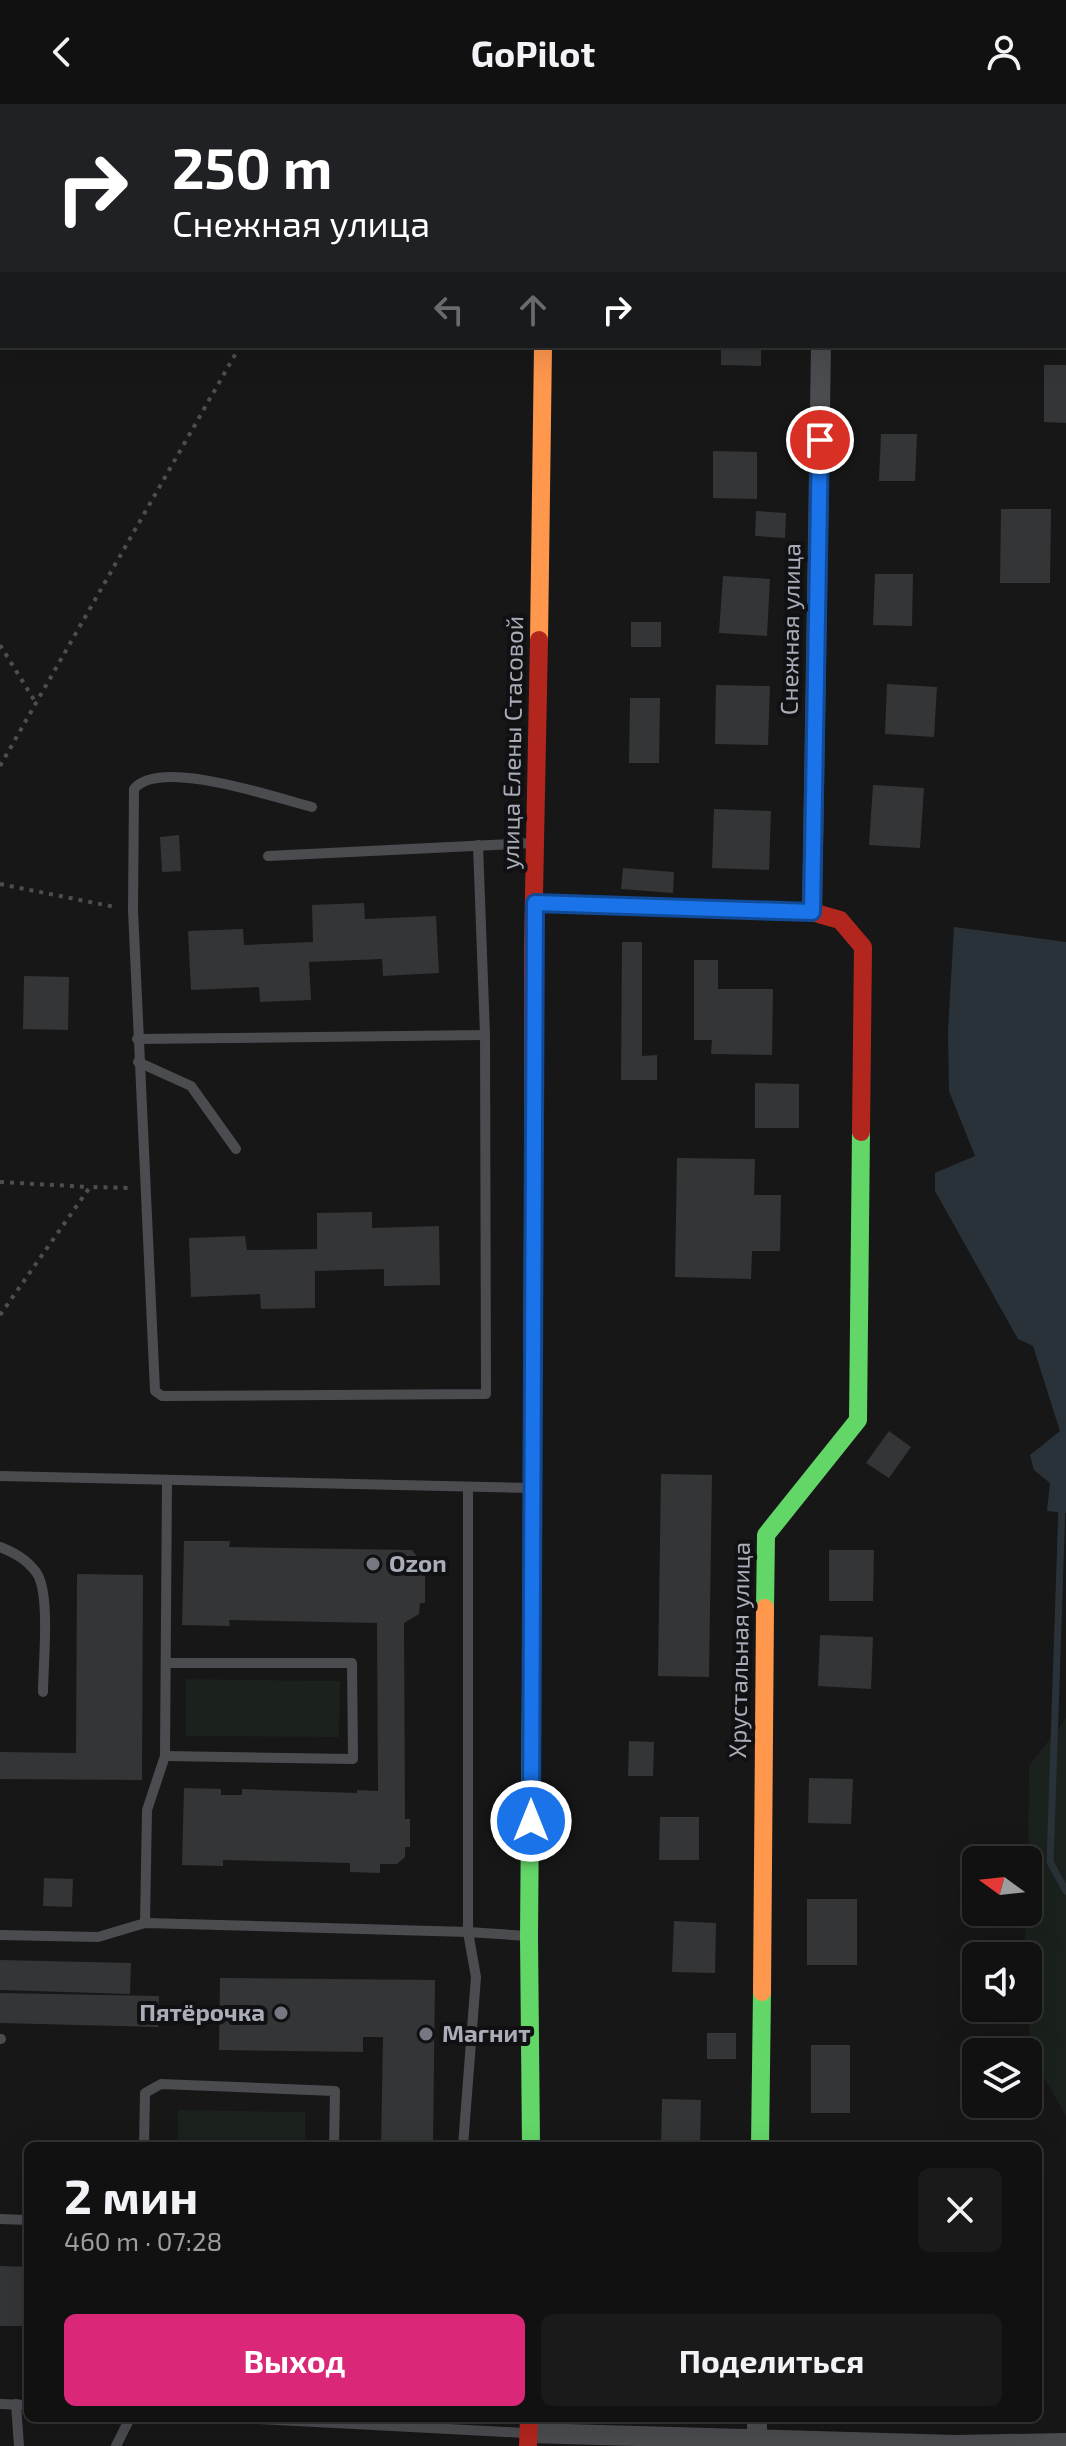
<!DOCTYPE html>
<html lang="ru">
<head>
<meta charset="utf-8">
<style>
	body { margin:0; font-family:"Exo 2",sans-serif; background:#1a1a1a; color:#f1f3f6; height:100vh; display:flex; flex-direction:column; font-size:30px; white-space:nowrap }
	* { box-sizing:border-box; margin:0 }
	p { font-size:26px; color:#9c9d9f }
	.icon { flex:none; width:44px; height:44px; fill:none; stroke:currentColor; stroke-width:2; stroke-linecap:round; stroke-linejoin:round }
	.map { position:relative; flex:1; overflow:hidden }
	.sheet { position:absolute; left:24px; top:2038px; width:1018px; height:280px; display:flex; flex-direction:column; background:#111; border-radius:12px; box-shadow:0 8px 32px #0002,0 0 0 2px #303131 }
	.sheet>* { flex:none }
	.top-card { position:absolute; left:0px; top:0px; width:1066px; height:244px; box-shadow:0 8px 32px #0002,0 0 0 2px #303131; background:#202124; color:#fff; overflow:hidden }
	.needle { width:52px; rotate:285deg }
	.tools { position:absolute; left:962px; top:1742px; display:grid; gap:16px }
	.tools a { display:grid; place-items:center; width:80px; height:80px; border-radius:12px; background:#111; box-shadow:0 8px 32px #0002,0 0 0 2px #303131; font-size:40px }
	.pin { position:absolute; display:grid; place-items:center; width:68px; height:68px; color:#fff; margin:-34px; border:4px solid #fff; border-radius:50%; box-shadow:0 2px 8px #0007 }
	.me { position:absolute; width:88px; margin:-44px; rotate:0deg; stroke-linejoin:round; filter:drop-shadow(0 0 6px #0008) }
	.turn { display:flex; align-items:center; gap:28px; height:168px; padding:0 40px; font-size:36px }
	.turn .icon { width:104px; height:104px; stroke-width:2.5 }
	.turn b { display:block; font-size:56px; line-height:68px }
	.lanes { display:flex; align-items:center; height:76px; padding:0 40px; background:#0003; justify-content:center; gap:40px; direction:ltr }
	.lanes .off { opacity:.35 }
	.round { display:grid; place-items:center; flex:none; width:84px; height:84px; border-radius:12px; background:#1a1a1a }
	.summary { display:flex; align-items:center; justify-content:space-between; height:136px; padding:0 40px }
	h1 { font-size:48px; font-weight:700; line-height:60px }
	.action { display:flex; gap:16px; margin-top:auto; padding:16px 40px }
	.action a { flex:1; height:92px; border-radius:12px; background:#db2777; color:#fff; font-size:32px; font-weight:700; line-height:92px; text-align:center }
	.action a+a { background:#1a1a1a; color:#f1f3f6 }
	header { display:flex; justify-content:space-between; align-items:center; height:104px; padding:0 40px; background:#111; font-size:36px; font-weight:700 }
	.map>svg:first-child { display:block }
	.green { fill:#1b211c }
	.water { fill:#2a3239 }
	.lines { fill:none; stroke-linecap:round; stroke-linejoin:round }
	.stream { stroke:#2a3239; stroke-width:7 }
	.building { fill:#343537 }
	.path { stroke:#4d4e52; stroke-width:4; stroke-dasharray:4 6; stroke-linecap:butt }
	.lane { stroke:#4b4c50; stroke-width:10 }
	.street { stroke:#4b4c50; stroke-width:20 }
	.fast { stroke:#63d668; stroke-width:18 }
	.slow { stroke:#ff974d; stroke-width:18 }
	.jam { stroke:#b3261e; stroke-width:18 }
	.route-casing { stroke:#114b97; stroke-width:20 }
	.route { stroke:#1a73e8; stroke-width:14 }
	.poi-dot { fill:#757880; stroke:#111113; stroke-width:3 }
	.labels { text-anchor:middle; stroke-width:8; stroke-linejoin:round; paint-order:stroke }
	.street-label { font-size:24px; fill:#a8adb8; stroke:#111113 }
	.poi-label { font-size:24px; font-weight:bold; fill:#a8adb8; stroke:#111113; text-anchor:start }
</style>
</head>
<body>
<header><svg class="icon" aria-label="back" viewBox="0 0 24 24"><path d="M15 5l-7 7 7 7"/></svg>GoPilot<svg class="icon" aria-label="person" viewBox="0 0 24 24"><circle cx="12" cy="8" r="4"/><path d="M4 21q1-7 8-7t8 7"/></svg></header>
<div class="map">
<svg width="1066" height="2342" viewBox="0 0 1066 2342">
	<rect width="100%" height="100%" fill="#171717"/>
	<g class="green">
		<path d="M 186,1575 L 340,1577 L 339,1633 L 186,1632 Z"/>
		<path d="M 1066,1614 L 1066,2012 L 1033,1954 L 1026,1904 L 1028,1904 L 1028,1852 L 1024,1852 L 1026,1808 L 1028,1808 L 1029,1662 Z"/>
		<path d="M 178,2006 L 305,2008 L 305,2042 L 178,2042 Z"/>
	</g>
	<path class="water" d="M 954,823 L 1066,838 L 1066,1409 L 1047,1407 L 1050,1379 L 1034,1366 L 1030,1351 L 1060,1327 L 1033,1242 L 1018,1235 L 935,1087 L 935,1069 L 975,1052 L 949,987 L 948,927 Z"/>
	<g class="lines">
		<path class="stream" d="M 1062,1401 L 1050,1758 L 1066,1787"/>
	</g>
	<g class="building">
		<path d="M 721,242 L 761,242 L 761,262 L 721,261 Z"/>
		<path d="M 1044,261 L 1066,261 L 1066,319 L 1044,318 Z"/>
		<path d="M 881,330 L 917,330 L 915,377 L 879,377 Z"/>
		<path d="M 713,347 L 757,348 L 757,395 L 713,394 Z"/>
		<path d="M 1001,405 L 1051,405 L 1050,479 L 1000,479 Z"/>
		<path d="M 756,407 L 786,409 L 785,434 L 755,432 Z"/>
		<path d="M 875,470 L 913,470 L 912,522 L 873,521 Z"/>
		<path d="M 723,472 L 770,475 L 767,532 L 719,529 Z"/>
		<rect x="631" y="518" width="30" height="25"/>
		<path d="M 887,580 L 937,583 L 934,633 L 885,630 Z"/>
		<path d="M 716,581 L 770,582 L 768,641 L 715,640 Z"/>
		<path d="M 630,594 L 660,594 L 659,659 L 629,659 Z"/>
		<path d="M 873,681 L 924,684 L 920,744 L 869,741 Z"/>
		<path d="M 714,705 L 771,707 L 769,766 L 712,764 Z"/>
		<path d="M 179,731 L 181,767 L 162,768 L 160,733 Z"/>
		<path d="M 623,764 L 674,768 L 673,789 L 621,785 Z"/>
		<path d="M 364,799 L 365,815 L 436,812 L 439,869 L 383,872 L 382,855 L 309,858 L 311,896 L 260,898 L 259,883 L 191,886 L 188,827 L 243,825 L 244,841 L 313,838 L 312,801 Z"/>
		<path d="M 622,838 L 642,838 L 642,952 L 657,951 L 657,976 L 621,976 Z"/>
		<path d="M 694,856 L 718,856 L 718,885 L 773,885 L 772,951 L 711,950 L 712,936 L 694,936 Z"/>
		<path d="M 24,872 L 69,873 L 68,926 L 23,925 Z"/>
		<path d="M 755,979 L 799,980 L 799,1024 L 755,1024 Z"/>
		<path d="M 677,1054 L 755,1055 L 754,1091 L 781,1091 L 780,1147 L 752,1147 L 751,1175 L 675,1173 Z"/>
		<path d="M 372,1108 L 372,1124 L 439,1122 L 440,1181 L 384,1182 L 384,1165 L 315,1167 L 315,1204 L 261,1205 L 260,1190 L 191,1193 L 189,1134 L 245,1132 L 247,1146 L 317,1145 L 317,1109 Z"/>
		<path d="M 889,1327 L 911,1343 L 889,1374 L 866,1359 Z"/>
		<path d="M 661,1370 L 712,1371 L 709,1573 L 658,1572 Z"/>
		<path d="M 184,1437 L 230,1437 L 229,1443 L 412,1446 L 420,1456 L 420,1470 L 425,1470 L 425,1499 L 420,1499 L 419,1510 L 404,1519 L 405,1715 L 410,1715 L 410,1743 L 405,1743 L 405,1753 L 397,1760 L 380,1760 L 380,1769 L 350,1768 L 350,1759 L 223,1756 L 223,1762 L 182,1761 L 184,1684 L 221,1685 L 221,1691 L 242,1691 L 242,1685 L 357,1689 L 357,1686 L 378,1687 L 377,1519 L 229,1516 L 230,1522 L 182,1521 Z"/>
		<path d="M 829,1446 L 874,1446 L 873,1497 L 829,1497 Z"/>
		<path d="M 77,1470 L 143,1471 L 142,1676 L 0,1675 L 0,1648 L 76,1649 Z"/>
		<path d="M 820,1531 L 873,1533 L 871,1585 L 818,1582 Z"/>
		<path d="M 629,1637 L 654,1638 L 653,1672 L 628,1672 Z"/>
		<path d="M 809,1674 L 853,1675 L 851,1720 L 808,1719 Z"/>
		<path d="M 660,1713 L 699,1713 L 699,1756 L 659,1756 Z"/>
		<path d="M 44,1774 L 73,1775 L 72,1803 L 43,1802 Z"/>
		<rect x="807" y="1795" width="50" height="66"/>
		<path d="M 674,1817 L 716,1819 L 715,1869 L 672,1868 Z"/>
		<path d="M 0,1856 L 131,1859 L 130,1890 L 0,1886 Z"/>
		<path d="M 220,1874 L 435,1876 L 433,2042 L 381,2042 L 383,1933 L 363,1933 L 363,1948 L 219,1946 Z"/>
		<path d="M 0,1889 L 159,1892 L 158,1923 L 0,1919 Z"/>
		<rect x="707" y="1929" width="29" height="26"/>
		<rect x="811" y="1941" width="39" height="68"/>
		<path d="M 662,1995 L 701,1996 L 700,2042 L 661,2042 Z"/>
		<path d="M 0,2162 L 28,2163 L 28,2222 L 0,2222 Z"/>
	</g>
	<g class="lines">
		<g class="path">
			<path d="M 0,541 L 36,599"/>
			<path d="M 0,662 L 240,242"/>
			<path d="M 0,780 L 115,803"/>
			<path d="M 0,1078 L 89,1083"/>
			<path d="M 0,1211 L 90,1083 L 131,1084"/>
		</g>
		<g class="lane">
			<path d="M 312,703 C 276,694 159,653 134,685 L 133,806 L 155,1287 L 162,1292 L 486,1290 L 485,931 L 478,741"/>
			<path d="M 268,752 L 533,739"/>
			<path d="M 137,935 L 485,931"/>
			<path d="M 138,958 L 191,982 L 236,1045"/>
			<path d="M 0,1372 L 530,1384"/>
			<path d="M 0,1443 C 15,1449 26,1455 36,1468 C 51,1488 43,1560 43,1588"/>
			<path d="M 165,1652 L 353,1655 L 352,1559 L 166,1559"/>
			<path d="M 145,1819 L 147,1706 L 165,1652 L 167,1376"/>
			<path d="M 0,1831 L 98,1833 L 145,1819 L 468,1828 L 527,1832"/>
			<path d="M 0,1935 L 1,1935"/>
			<path d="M 144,2042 L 145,1989 L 161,1980 L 335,1987 L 334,2042"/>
			<path d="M 463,2042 L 476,1873 L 468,1828 L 468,1383"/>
			<path d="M 0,2115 L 28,2116"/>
			<path d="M 0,2300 L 28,2301"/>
			<path d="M 16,2300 L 19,2342"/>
			<path d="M 239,2314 L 525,2329"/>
			<path d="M 116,2342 L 130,2314"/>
		</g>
		<g class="street">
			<path d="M 826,2 L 826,0"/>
			<path d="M 812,808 L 821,242"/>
			<path d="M 529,2329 L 956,2341 L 1066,2339"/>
			<path d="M 757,2335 L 757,2314"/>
		</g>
		<g class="fast">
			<path d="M 196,2 L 199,0"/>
			<path d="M 594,2 L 595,0"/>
			<path d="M 765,1504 L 766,1431 L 858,1316 L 861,1028"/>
			<path d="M 531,2042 L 529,1832 L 532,1466"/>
			<path d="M 760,2042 L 762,1888"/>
		</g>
		<g class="slow">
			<path d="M 235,0 L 235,2"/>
			<path d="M 533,0 L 533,2"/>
			<path d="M 358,2 L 363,0"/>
			<path d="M 539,536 L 543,242"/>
			<path d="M 532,1466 L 533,1120"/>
			<path d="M 762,1888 L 765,1504"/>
		</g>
		<g class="jam">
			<path d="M 0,115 L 2,114"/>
			<path d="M 535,799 L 812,808 L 840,816 L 863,843 L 861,1028"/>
			<path d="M 533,1120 L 533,840 L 539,536"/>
			<path d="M 528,2342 L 529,2314"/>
		</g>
	</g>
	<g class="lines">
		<g class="route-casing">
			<path id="route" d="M 531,1717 L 535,799 L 812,808 L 820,336"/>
		</g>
		<use href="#route" class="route"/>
	</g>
	<g class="poi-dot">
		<circle cx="373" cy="1460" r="8"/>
		<circle cx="281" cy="1909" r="8"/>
		<circle cx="426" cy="1930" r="8"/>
	</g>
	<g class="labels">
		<g class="street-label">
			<text transform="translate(791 525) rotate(-89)" y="8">Снежная улица</text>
			<text transform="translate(513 639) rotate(-89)" y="8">улица Елены Стасовой</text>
			<text transform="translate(740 1546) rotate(-89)" y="8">Хрустальная улица</text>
		</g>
		<g class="poi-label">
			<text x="389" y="1468">Ozon</text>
			<text x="265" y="1917" text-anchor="end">Пятёрочка</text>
			<text x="442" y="1938">Магнит</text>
		</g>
	</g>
</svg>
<div class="tools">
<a><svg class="needle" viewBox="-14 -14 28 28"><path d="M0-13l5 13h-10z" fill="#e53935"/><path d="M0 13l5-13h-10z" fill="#9c9d9f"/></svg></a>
<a><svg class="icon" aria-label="sound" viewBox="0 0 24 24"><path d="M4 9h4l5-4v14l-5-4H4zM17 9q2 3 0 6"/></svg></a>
<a><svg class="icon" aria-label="layers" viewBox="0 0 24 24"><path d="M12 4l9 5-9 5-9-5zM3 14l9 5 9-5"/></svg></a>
</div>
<div class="pin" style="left:820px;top:336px;background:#d93025"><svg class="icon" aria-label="arrive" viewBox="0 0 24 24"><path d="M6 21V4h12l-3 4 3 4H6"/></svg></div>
<svg class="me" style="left:531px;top:1717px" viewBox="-20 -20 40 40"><circle r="17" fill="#1a73e8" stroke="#fff" stroke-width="3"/><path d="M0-11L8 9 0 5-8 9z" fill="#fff"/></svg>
<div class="top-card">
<div class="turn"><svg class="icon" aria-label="right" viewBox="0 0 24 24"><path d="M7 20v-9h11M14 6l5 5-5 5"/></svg><div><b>250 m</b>Снежная улица</div></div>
<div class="lanes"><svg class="icon off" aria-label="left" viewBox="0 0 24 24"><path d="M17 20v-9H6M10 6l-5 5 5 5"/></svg><svg class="icon off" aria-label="ahead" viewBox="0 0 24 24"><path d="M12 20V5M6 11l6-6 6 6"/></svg><svg class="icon" aria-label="right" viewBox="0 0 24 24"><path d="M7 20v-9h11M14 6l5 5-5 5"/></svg></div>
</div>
<section class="sheet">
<div class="summary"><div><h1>2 мин</h1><p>460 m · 07:28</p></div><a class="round"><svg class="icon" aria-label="close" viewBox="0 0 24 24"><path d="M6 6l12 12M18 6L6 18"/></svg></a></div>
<div class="action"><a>Выход</a><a>Поделиться</a></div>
</section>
</div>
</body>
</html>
